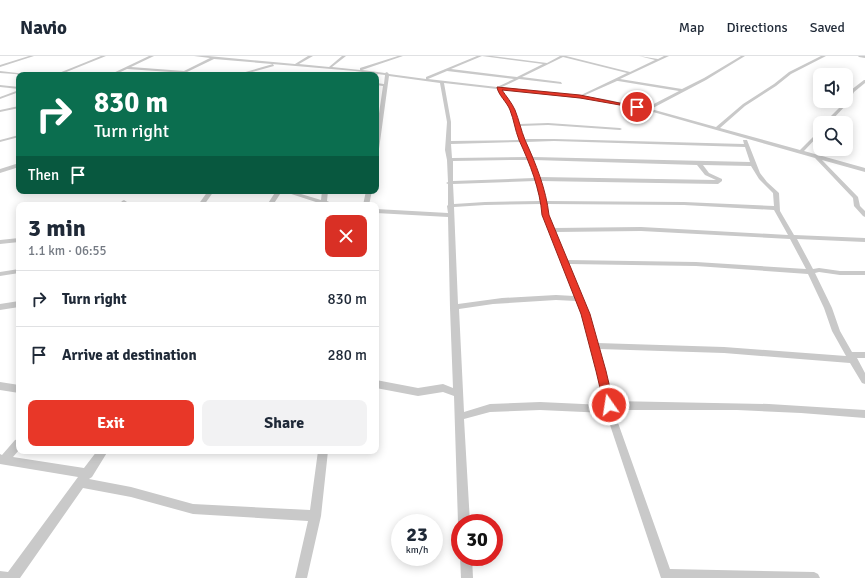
<!DOCTYPE html>
<html lang="en">
<head>
<meta charset="utf-8">
<style>
	body { margin:0; font-family:Signika,sans-serif; background:#f2f2f3; color:#1f2937; height:100vh; display:flex; flex-direction:column; font-size:15px; white-space:nowrap }
	* { box-sizing:border-box; margin:0 }
	p { font-size:13px; color:#747a83 }
	.icon { flex:none; width:22px; height:22px; fill:none; stroke:currentColor; stroke-width:2; stroke-linecap:round; stroke-linejoin:round }
	.map { position:relative; flex:1; overflow:hidden }
	.panel { position:absolute; left:16px; top:146px; width:363px; height:252px; display:flex; flex-direction:column; background:#fff; border-radius:8px; box-shadow:0 2px 10px #0003 }
	.panel>* { flex:none }
	.banner { position:absolute; left:16px; top:16px; width:363px; height:122px; border-radius:8px; box-shadow:0 2px 10px #0003; background:#0b6e4f; color:#fff; overflow:hidden }
	.controls { position:absolute; left:813px; top:12px; display:grid; gap:8px }
	.controls a { display:grid; place-items:center; width:40px; height:40px; border-radius:8px; background:#fff; box-shadow:0 2px 10px #0003; font-size:20px }
	.speed { position:absolute; left:391px; top:458px; display:flex; gap:8px; font-size:20px; font-weight:700; text-align:center }
	.speed>* { display:grid; place-content:center; width:52px; height:52px; border-radius:50%; background:#fff; box-shadow:0 2px 10px #0003; line-height:1 }
	.speed small { font-size:10px; font-weight:400 }
	.speed .limit { border:6px solid #d22; background:#fff; color:#111 }
	.pin { position:absolute; display:grid; place-items:center; width:34px; height:34px; color:#fff; margin:-17px; border:2px solid #fff; border-radius:50%; box-shadow:0 1px 4px #0007 }
	.me { position:absolute; width:44px; margin:-22px; rotate:347deg; stroke-linejoin:round; filter:drop-shadow(0 0 3px #0008) }
	.turn { display:flex; align-items:center; gap:14px; height:84px; padding:0 12px; font-size:18px }
	.turn .icon { width:52px; height:52px; stroke-width:2.5 }
	.turn b { display:block; font-size:28px; line-height:34px }
	.then { display:flex; align-items:center; height:38px; padding:0 12px; background:#0003; gap:8px; font-size:15px }
	.round { display:grid; place-items:center; flex:none; width:42px; height:42px; border-radius:8px; background:#f2f2f3 }
	.head { display:flex; align-items:center; justify-content:space-between; height:68px; padding:0 12px }
	h1 { font-size:24px; font-weight:700; line-height:30px }
	.cta { display:flex; gap:8px; margin-top:auto; padding:8px 12px }
	.cta a { flex:1; height:46px; border-radius:8px; background:#e83728; color:#fff; font-size:16px; font-weight:700; line-height:46px; text-align:center }
	.cta a+a { background:#f2f2f3; color:#1f2937 }
	ul { padding:0; list-style:none }
	li { display:flex; align-items:center; gap:12px; height:56px; padding:0 12px; border-top:1px solid #e0e1e3 }
	li div { flex:1 }
	li b { display:block; font-size:15px }
	li em { font-style:normal }
	header { display:flex; align-items:center; gap:24px; box-sizing:border-box; height:56px; padding:0 20px; background:#fff; border-bottom:1px solid #e0e1e3 }
	header strong { font-size:19px }
	nav { display:flex; gap:22px; margin-inline-start:auto; font-size:14px }
	.map>svg:first-child { display:block }
	.lines { fill:none; stroke-linecap:round; stroke-linejoin:round }
	.minor { fill:#c9c9c9; fill-rule:evenodd }
	.route { fill:#e83728; stroke:#97241a }
</style>
</head>
<body>
<header>
<strong>Navio</strong>
<nav><a>Map</a><a>Directions</a><a>Saved</a></nav>
</header>
<div class="map">
<svg width="865" height="522" viewBox="0 0 865 522">
	<rect width="100%" height="100%" fill="#fff"/>
	<g class="lines">
		<g class="minor">
			<path d="M 29,0 L 34,0 L 0,11 L 0,9 Z"/>
			<path d="M 101,0 L 106,0 L 59,19 L 54,19 Z"/>
			<path d="M 149,0 L 154,0 L 131,11 L 184,15 L 210,2 L 194,0 L 208,0 L 295,8 L 308,0 L 313,0 L 299,8 L 329,11 L 342,0 L 346,0 L 332,11 L 360,14 L 360,12 L 398,0 L 403,0 L 362,14 L 385,17 L 387,16 L 389,18 L 426,23 L 426,21 L 477,0 L 482,0 L 451,13 L 517,21 L 543,8 L 482,0 L 492,0 L 547,7 L 560,0 L 566,0 L 630,16 L 655,4 L 639,0 L 658,3 L 664,0 L 669,0 L 620,23 L 682,33 L 704,22 L 741,0 L 745,0 L 706,24 L 651,53 L 716,71 L 743,48 L 774,28 L 789,16 L 821,0 L 826,0 L 791,18 L 776,30 L 745,50 L 720,72 L 800,94 L 820,74 L 820,78 L 804,95 L 865,112 L 865,116 L 822,104 L 858,141 L 860,150 L 865,155 L 865,161 L 863,160 L 854,150 L 853,142 L 815,102 L 646,54 L 604,45 L 501,34 L 514,53 L 519,68 L 548,67 L 620,72 L 622,73 L 620,74 L 548,69 L 520,70 L 524,83 L 554,83 L 744,88 L 743,84 L 747,84 L 760,117 L 767,126 L 779,137 L 780,155 L 794,179 L 865,182 L 865,186 L 797,183 L 813,213 L 819,212 L 840,215 L 865,215 L 865,219 L 840,219 L 819,216 L 815,217 L 832,252 L 840,275 L 852,296 L 865,296 L 865,302 L 857,302 L 865,317 L 865,328 L 862,327 L 850,307 L 724,297 L 599,293 L 613,345 L 769,348 L 865,354 L 865,362 L 801,357 L 737,354 L 614,354 L 617,364 L 670,513 L 814,516 L 818,518 L 820,522 L 661,522 L 606,357 L 540,354 L 490,356 L 464,363 L 470,467 L 460,467 L 460,471 L 458,467 L 454,340 L 443,336 L 418,340 L 376,332 L 376,324 L 418,332 L 443,328 L 453,332 L 450,252 L 448,161 L 376,157 L 376,153 L 448,157 L 447,150 L 448,149 L 448,128 L 446,127 L 448,126 L 447,104 L 445,94 L 447,66 L 440,27 L 389,20 L 379,93 L 376,95 L 376,78 L 383,30 L 376,29 L 376,27 L 384,28 L 385,19 L 355,15 L 214,3 L 185,17 L 127,13 L 114,19 L 109,19 ZM 563,1 L 627,17 L 579,40 L 502,31 L 519,23 L 562,28 L 561,26 L 522,21 ZM 447,15 L 514,23 L 497,31 L 428,23 ZM 617,25 L 618,25 L 679,35 L 646,52 L 604,43 L 583,40 ZM 444,27 L 497,33 L 510,53 L 519,84 L 451,85 L 451,66 ZM 554,85 L 745,91 L 750,106 L 533,101 L 526,86 ZM 521,86 L 528,101 L 452,102 L 451,88 ZM 512,104 L 529,104 L 534,122 L 453,125 L 453,105 ZM 534,104 L 697,109 L 705,119 L 716,124 L 539,121 ZM 703,109 L 751,110 L 759,123 L 773,137 L 774,150 L 684,146 L 546,145 L 540,125 L 718,128 L 722,125 L 722,123 L 709,117 ZM 535,125 L 540,145 L 485,146 L 454,148 L 453,128 ZM 541,148 L 543,159 L 574,240 L 556,239 L 502,242 L 458,248 L 454,151 L 485,149 ZM 547,148 L 684,149 L 774,154 L 788,179 L 641,171 L 554,172 L 549,159 ZM 641,175 L 790,183 L 806,213 L 696,206 L 567,204 L 556,176 ZM 569,208 L 696,210 L 808,218 L 824,252 L 832,275 L 846,300 L 724,291 L 597,287 L 589,258 ZM 556,244 L 576,245 C 589,278 596,314 604,349 L 540,346 L 490,348 L 464,356 L 459,253 L 493,248 Z"/>
			<path d="M 858,0 L 865,0 L 865,2 L 859,1 Z"/>
			<path d="M 273,8 L 274,10 L 241,19 L 235,19 Z"/>
			<path d="M 0,15 L 26,18 L 28,19 L 0,17 Z"/>
			<path d="M 864,24 L 865,24 L 865,27 L 854,36 L 849,46 L 829,67 L 824,67 L 846,45 L 851,34 Z"/>
			<path d="M 0,29 L 19,31 L 19,33 L 0,31 Z"/>
			<path d="M 19,34 L 19,36 L 0,43 L 0,41 Z"/>
			<path d="M 19,50 L 19,52 L 0,56 L 0,54 Z"/>
			<path d="M 19,79 L 19,81 L 0,86 L 0,84 Z"/>
			<path d="M 19,107 L 19,111 L 0,117 L 0,113 Z"/>
			<path d="M 208,135 L 214,135 L 204,149 L 198,149 Z"/>
			<path d="M 276,135 L 282,135 L 273,149 L 267,149 Z"/>
			<path d="M 282,135 L 291,135 L 321,144 L 322,135 L 328,135 L 327,145 L 336,149 L 322,148 Z"/>
			<path d="M 366,135 L 372,135 L 369,149 L 363,149 Z"/>
			<path d="M 124,144 L 127,146 L 125,149 L 119,149 L 122,145 Z"/>
			<path d="M 19,182 L 19,186 L 0,188 L 0,184 Z"/>
			<path d="M 19,213 L 19,217 L 0,220 L 0,216 Z"/>
			<path d="M 19,245 L 19,251 L 0,254 L 0,248 Z"/>
			<path d="M 0,326 L 19,329 L 19,337 L 0,334 Z"/>
			<path d="M 19,383 L 19,394 L 13,401 L 84,412 L 97,395 L 108,395 L 92,421 L 89,423 L 131,431 L 193,448 L 310,454 L 318,395 L 328,395 L 321,460 L 307,522 L 295,522 L 308,465 L 193,458 L 131,441 L 83,432 L 20,522 L 0,522 L 0,515 L 8,516 L 78,421 L 0,408 L 0,398 L 2,399 L 15,384 Z"/>
			<path d="M 460,501 L 472,501 L 473,522 L 461,522 Z"/>
		</g>
	</g>
	<path class="route" d="M 497,31 L 580,39 L 639,51 L 637,52 L 580,42 L 502,34 C 506,40 512,47 515,54 C 519,64 521,74 525,84 C 536,108 546,133 549,159 L 590,258 L 606,315 L 614,349 L 613,352 L 609,354 L 605,352 L 604,349 L 596,315 L 581,258 L 542,159 C 540,133 530,108 519,84 C 515,74 514,64 510,54 C 507,46 498,39 497,31 Z"/>
</svg>
<div class="controls">
<a><svg class="icon" aria-label="sound" viewBox="0 0 24 24"><path d="M4 9h4l5-4v14l-5-4H4zM17 9q2 3 0 6"/></svg></a>
<a><svg class="icon" aria-label="search" viewBox="0 0 24 24"><circle cx="10" cy="10" r="6"/><path d="M15 15l6 6"/></svg></a>
</div>
<div class="speed"><div>23<small>km/h</small></div><div class="limit">30</div></div>
<div class="pin" style="left:637px;top:51px;background:#d93025"><svg class="icon" aria-label="arrive" viewBox="0 0 24 24"><path d="M6 21V4h12l-3 4 3 4H6"/></svg></div>
<svg class="me" style="left:609px;top:349px" viewBox="-20 -20 40 40"><circle r="17" fill="#e83728" stroke="#fff" stroke-width="3"/><path d="M0-11L8 9 0 5-8 9z" fill="#fff"/></svg>
<div class="banner">
<div class="turn"><svg class="icon" aria-label="right" viewBox="0 0 24 24"><path d="M7 20v-9h11M14 6l5 5-5 5"/></svg><div><b>830 m</b>Turn right</div></div>
<div class="then">Then<svg class="icon" aria-label="arrive" viewBox="0 0 24 24"><path d="M6 21V4h12l-3 4 3 4H6"/></svg></div>
</div>
<section class="panel">
<div class="head"><div><h1>3 min</h1><p>1.1 km · 06:55</p></div><a class="round" style="background:#d93025;color:#fff"><svg class="icon" aria-label="close" viewBox="0 0 24 24"><path d="M6 6l12 12M18 6L6 18"/></svg></a></div>
<ul>
<li><svg class="icon" aria-label="right" viewBox="0 0 24 24"><path d="M7 20v-9h11M14 6l5 5-5 5"/></svg><div><b>Turn right</b></div><em>830 m</em></li>
<li><svg class="icon" aria-label="arrive" viewBox="0 0 24 24"><path d="M6 21V4h12l-3 4 3 4H6"/></svg><div><b>Arrive at destination</b></div><em>280 m</em></li>
</ul>
<div class="cta"><a>Exit</a><a>Share</a></div>
</section>
</div>
</body>
</html>
